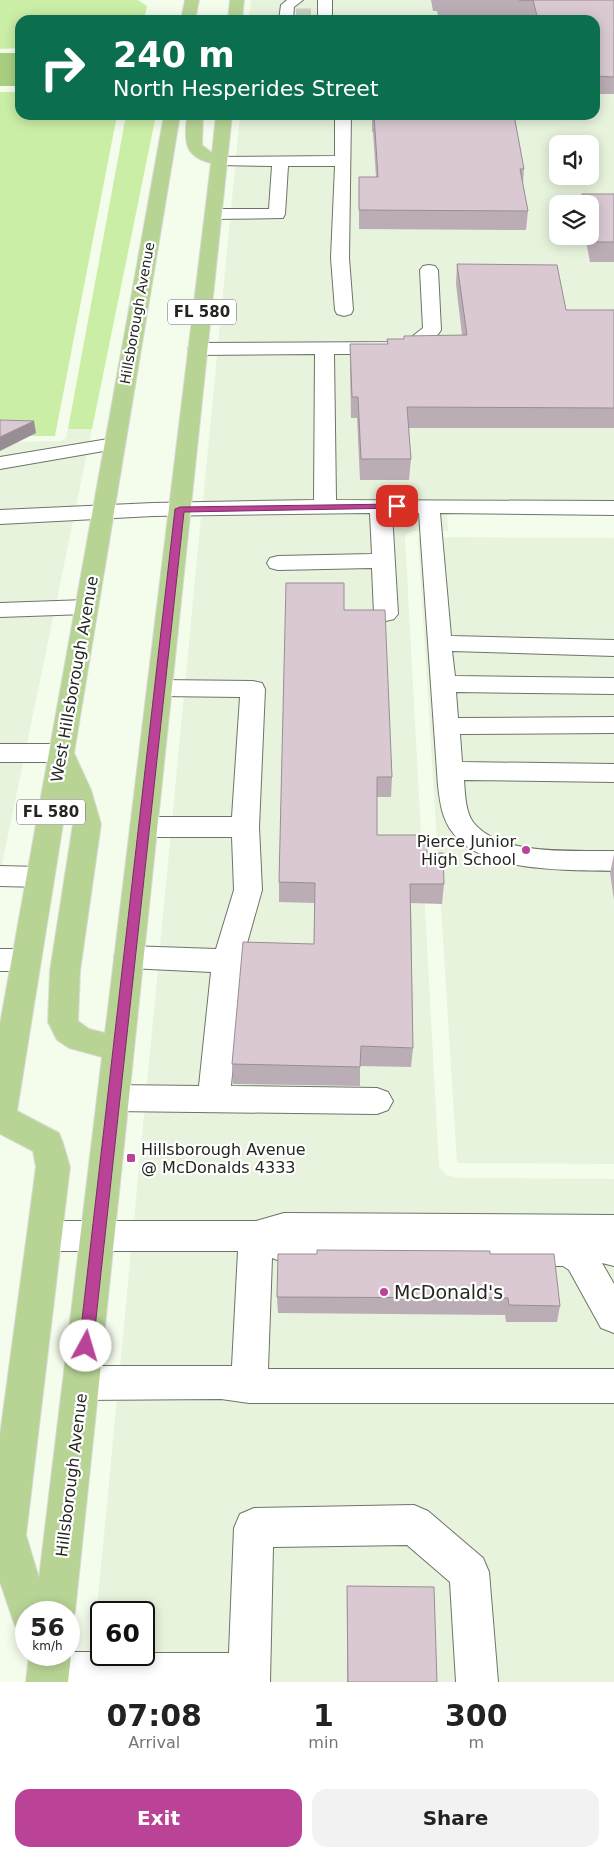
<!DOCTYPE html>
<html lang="en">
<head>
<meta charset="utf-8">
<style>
	body { margin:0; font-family:"DejaVu Sans",sans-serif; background:#f2f2f2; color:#222; height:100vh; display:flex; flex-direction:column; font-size:19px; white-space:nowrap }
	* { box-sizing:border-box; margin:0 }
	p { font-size:16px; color:#767676 }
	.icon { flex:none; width:28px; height:28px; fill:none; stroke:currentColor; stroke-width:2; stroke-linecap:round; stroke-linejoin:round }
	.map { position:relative; height:1682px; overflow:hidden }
	.details { display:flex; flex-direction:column; background:#fff; flex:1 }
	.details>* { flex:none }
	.hud { position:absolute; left:15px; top:15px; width:585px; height:105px; border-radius:15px; box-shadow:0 2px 12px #0003; background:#0b6e4f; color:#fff; overflow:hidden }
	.tools { position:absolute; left:549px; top:135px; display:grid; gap:10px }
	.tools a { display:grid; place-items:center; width:50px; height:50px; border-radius:10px; background:#fff; box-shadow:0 2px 12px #0003; font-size:25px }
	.speed { position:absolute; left:15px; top:1601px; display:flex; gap:10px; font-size:25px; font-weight:700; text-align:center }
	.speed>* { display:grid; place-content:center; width:65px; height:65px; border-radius:50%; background:#fff; box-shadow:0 2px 12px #0003; line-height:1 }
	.speed small { font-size:12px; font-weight:400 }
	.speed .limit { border:2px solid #111; border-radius:8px; background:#fff; color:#111 }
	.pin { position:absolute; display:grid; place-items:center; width:42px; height:42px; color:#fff; margin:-21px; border-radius:10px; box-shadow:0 2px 8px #0006 }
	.me { position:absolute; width:55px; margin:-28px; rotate:6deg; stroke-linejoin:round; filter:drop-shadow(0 0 4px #0008) }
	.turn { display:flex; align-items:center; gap:18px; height:105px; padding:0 15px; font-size:22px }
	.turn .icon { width:65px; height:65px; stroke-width:2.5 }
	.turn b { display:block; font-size:35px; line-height:42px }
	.eta { display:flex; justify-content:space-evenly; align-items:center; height:85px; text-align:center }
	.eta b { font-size:30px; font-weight:600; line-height:35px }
	.button { display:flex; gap:10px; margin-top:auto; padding:10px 15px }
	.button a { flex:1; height:58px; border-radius:15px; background:#ba4398; color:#fff; font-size:20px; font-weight:600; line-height:58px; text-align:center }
	.button a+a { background:#f2f2f2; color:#222 }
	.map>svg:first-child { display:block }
	.built { fill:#e7f3dc; fill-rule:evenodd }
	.green { fill:#cbeea6 }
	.water { fill:#a9ce80 }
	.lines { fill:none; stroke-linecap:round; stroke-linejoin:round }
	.minor-tunnel { stroke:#cad1c3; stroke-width:15; stroke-dasharray:15 8; stroke-linecap:butt }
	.minor-casing { stroke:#6e7567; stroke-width:2 }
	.major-casing { stroke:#dcdcdb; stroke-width:2 }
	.minor { fill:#fff; fill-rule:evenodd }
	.major { fill:#b8d495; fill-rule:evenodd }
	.wall { fill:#bbadb5 }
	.shaded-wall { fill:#998d94 }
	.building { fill:#dac9d3; stroke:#998d94 }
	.route { fill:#ba4398; stroke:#792c63 }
	.poi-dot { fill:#ba4398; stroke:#fff; stroke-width:2 }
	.labels { text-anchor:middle; stroke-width:4.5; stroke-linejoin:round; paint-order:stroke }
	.far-street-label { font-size:14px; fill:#242721; stroke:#fff }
	.shield { fill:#fff; stroke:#666864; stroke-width:1 }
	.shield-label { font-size:15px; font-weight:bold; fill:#242721 }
	.street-label { font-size:16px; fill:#242721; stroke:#fff }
	.poi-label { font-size:16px; fill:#242721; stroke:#fff; text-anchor:end }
	.near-poi-label { font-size:19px; fill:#242721; stroke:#fff; text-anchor:start }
</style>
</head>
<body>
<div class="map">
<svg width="614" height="1682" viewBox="0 0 614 1682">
	<rect width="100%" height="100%" fill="#f4fcec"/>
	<g class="built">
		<path d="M 251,0 L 614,0 L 614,500 L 380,499 L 203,502 L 240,115 L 595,115 L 595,20 L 249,20 ZM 558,144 L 590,144 L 590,176 L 558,176 ZM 558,204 L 590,204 L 590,236 L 558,236 Z"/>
		<path d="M 68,429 L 92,429 L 0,874 L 0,442 L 61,441 L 66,438 Z"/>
		<path d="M 381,514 L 447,514 L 448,531 L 414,531 L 408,533 L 405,537 L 439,1167 L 446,1175 L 458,1178 L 614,1179 L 614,1682 L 90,1682 L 201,517 ZM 101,1612 L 144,1612 L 144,1655 L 101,1655 Z"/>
		<path d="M 418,537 L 614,538 L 614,1164 L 457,1163 Z"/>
	</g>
	<g class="green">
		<path d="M 0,0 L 138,0 L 147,6 L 144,20 L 20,20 L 20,48 L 0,49 Z"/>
		<path d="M 0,92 L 20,92 L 20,115 L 117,115 L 55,436 L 0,436 Z"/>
		<path d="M 126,115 L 156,115 L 92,429 L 68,429 Z"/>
	</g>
	<rect class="water" x="0" y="53" width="20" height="33"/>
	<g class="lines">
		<path class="minor-tunnel" d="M 296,16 L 318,16"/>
		<g class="minor-casing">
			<g id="minor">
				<path d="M 287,0 L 303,0 L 294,7 L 293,20 L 279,20 L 281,5 Z"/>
				<rect x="318" y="0" width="14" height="20"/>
				<path d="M 335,115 L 351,115 L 349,258 L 353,310 L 351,314 L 344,316 L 337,314 L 335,310 L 331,258 L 335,166 L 288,166 L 285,214 L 283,218 L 213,219 L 207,218 L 205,214 L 207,210 L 213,209 L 269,209 L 272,166 L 219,165 L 213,163 L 211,160 L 213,157 L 335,156 Z"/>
				<path d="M 429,265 L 435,266 L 438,270 L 441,330 C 435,340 421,351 410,354 L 334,354 L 336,500 L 614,501 L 614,515 L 440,513 L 451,636 L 614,640 L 614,656 L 452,651 L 455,676 L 614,678 L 614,694 L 456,692 L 458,718 L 614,717 L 614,733 L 460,734 L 462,762 L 614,764 L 614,782 L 464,780 C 465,792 465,811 473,822 C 501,857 574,850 614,851 L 614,871 C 569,870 482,873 453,833 C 442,819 440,803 438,786 L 419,513 L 392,513 L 398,614 L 394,619 L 386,621 L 378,619 L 374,614 L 372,568 L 278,570 L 270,568 L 267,563 L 270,558 L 278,556 L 372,554 L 370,513 L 153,516 L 0,524 L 0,510 L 153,503 L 314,500 L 315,354 L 198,355 L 191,353 L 188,349 L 191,345 L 198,343 L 405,342 L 423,328 L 420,270 L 423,266 Z"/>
				<path d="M 114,438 L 121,440 L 124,444 L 121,448 L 0,469 L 0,457 Z"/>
				<path d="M 86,600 L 94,602 L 98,607 L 94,612 L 86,614 L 0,617 L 0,603 Z"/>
				<path d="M 160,680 L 253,681 L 262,683 L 265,689 L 259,827 L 262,890 L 242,961 L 231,1086 L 377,1088 L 388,1092 L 393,1101 L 388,1110 L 377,1114 L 113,1111 L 102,1107 L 97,1098 L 102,1089 L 113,1085 L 199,1086 L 211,972 L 129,968 L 119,965 L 114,957 L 119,949 L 129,946 L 216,949 L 234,890 L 232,837 L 144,837 L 134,834 L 130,827 L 134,820 L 144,817 L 232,817 L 240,697 L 160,696 L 151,694 L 148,688 L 151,682 Z"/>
				<path d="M 0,744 L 61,744 L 70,747 L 74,753 L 70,759 L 61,762 L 0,762 Z"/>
				<path d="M 0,866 L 40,867 L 50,870 L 54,877 L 50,884 L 40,887 L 0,886 Z"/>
				<path d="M 0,949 L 26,949 L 36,952 L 41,960 L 36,968 L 26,971 L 0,971 Z"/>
				<path d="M 284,1213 L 614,1215 L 614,1266 L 602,1263 L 614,1284 L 614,1333 L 601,1328 L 569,1270 L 563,1266 L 291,1265 L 272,1258 L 268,1369 L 614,1369 L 614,1403 L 249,1403 L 221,1399 L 82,1400 L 69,1395 L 64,1383 L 69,1371 L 82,1366 L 232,1366 L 238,1251 L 44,1251 L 32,1247 L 27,1236 L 32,1225 L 44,1221 L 256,1221 Z"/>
				<path d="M 414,1505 L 428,1511 L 483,1558 L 489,1572 L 498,1682 L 456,1682 L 450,1582 L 407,1545 L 273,1547 L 270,1682 L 31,1682 L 27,1673 L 33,1658 L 41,1655 L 69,1655 L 69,1652 L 101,1652 L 101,1655 L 144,1655 L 144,1653 L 229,1653 L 234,1528 L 240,1514 L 254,1508 Z"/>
			</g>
		</g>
		<g class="major-casing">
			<g id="major">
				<path d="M 185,0 L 199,0 L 195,20 L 181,20 Z"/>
				<path d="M 230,0 L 244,0 L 242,20 L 228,20 Z"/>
				<path d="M 164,115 L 180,115 L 74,753 L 91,790 L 101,824 L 80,971 L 78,1021 L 89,1029 L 105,1033 L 211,163 C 182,156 185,139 187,115 L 203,115 L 202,145 L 212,153 L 216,115 L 232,115 L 75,1612 L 69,1627 L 69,1612 L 26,1612 L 26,1631 L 15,1626 L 0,1582 L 0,1435 L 36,1167 L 33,1151 L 0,1134 L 0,1024 ZM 67,799 L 73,824 L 50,971 L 48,1022 L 57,1040 L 69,1048 L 102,1057 L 39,1578 L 26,1535 L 70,1167 L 63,1143 L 59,1133 L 17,1111 Z"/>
				<path d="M 69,1650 L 71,1655 L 68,1682 L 26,1682 L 29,1655 L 69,1655 Z"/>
			</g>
		</g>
		<use href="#minor" class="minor"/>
		<use href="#major" class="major"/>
	</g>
	<g class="wall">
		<path d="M 431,0 L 614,0 L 614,94 L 595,94 L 595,20 L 532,20 L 532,17 L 438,16 L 437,11 L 433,11 Z"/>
		<path d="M 372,115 L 514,115 L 524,169 L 523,184 L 528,211 L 526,230 L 359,229 L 359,177 L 376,177 L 373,132 L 372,132 Z"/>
		<path d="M 582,194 L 614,194 L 614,262 L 590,262 L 585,236 L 590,236 L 590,204 L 580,204 Z"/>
		<path d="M 457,264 L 566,310 L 614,310 L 614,428 L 408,428 L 411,459 L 409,480 L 360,480 L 357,418 L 351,418 L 350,364 L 350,344 L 387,344 L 387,339 L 404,339 L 462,335 L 456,284 Z"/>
		<path d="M 344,610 L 392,777 L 391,797 L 377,797 L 377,835 L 427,853 L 444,884 L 442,904 L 411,903 L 413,1048 L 411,1067 L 360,1066 L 360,1086 L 233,1084 L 232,1064 L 314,944 L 315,903 L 279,902 L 279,882 Z"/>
		<path d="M 614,854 L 614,900 L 610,873 Z"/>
		<path d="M 490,1254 L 560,1306 L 557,1322 L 506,1322 L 505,1315 L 278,1313 L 277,1297 Z"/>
		<path d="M 347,1586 L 437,1682 L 347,1682 Z"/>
	</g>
	<path class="shaded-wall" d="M 34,421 L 36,433 L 0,451 L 0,437 Z"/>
	<g class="building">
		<path d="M 519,0 L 614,0 L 614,77 L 595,76 L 595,20 L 538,20 L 533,0 Z"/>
		<path d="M 374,115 L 514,115 L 524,169 L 520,169 L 528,211 L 359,210 L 359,177 L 378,177 Z"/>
		<path d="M 582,194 L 614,194 L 614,242 L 593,242 L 590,230 L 590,204 L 584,204 Z"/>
		<path d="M 457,264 L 557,265 L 566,310 L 614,310 L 614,408 L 407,407 L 411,459 L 361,459 L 358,397 L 352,397 L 350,344 L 388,344 L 387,339 L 404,339 L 404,336 L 467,335 Z"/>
		<path d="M 0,420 L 34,421 L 0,437 Z"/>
		<path d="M 286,583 L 344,583 L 344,610 L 385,610 L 392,777 L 377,777 L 377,835 L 426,835 L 427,853 L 443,853 L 444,884 L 410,884 L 413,1048 L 361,1046 L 360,1067 L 232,1064 L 243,942 L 314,944 L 315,883 L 279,882 Z"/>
		<path d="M 317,1250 L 490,1251 L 490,1254 L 554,1254 L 560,1306 L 509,1305 L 508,1298 L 277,1297 L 278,1254 L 317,1254 Z"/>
		<path d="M 347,1586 L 434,1587 L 437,1682 L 348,1682 Z"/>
	</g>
	<path class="route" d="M 397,504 L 401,506 L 400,508 L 184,512 L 93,1346 L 91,1351 L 86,1353 L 81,1351 L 79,1346 L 175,509 L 180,507 Z"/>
	<g class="poi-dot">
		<circle cx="526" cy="850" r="5"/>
		<rect x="126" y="1153" width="10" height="10" rx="2.5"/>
		<circle cx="384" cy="1292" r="5"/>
	</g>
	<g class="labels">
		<g class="far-street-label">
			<text transform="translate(137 313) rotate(-80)" y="5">Hillsborough Avenue</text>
		</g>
		<g class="shield">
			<rect x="168" y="299.5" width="68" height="25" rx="4"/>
			<rect x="17" y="799.5" width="68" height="25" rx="4"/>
		</g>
		<g class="shield-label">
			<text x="202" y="317">FL 580</text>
			<text x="51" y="817">FL 580</text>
		</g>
		<g class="street-label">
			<text transform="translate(74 679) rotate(-80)" y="6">West Hillsborough Avenue</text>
			<text transform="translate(71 1475) rotate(-83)" y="6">Hillsborough Avenue</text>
		</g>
		<g class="poi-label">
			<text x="516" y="847">Pierce Junior<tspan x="516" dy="18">High School</tspan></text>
			<text x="141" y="1155" text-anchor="start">Hillsborough Avenue<tspan x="141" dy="18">@ McDonalds 4333</tspan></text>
		</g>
		<g class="near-poi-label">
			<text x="394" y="1299">McDonald's</text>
		</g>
	</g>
</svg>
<div class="tools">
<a><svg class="icon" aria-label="sound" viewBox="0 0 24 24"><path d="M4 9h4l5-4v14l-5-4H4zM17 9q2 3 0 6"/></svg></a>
<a><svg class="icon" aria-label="layers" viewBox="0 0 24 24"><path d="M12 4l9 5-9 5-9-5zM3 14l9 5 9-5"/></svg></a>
</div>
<div class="speed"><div>56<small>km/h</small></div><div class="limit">60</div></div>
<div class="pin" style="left:397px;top:506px;background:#d93025"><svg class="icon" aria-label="arrive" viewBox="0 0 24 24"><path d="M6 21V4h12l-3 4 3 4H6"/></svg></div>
<svg class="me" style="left:86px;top:1346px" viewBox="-20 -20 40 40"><circle r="19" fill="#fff"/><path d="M0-13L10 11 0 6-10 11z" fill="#ba4398"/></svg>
<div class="hud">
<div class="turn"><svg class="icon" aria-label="right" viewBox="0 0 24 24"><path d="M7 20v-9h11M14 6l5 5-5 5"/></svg><div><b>240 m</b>North Hesperides Street</div></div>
</div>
</div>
<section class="details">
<div class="eta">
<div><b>07:08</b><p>Arrival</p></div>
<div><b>1</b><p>min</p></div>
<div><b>300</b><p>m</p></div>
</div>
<div class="button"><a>Exit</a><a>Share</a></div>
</section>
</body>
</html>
